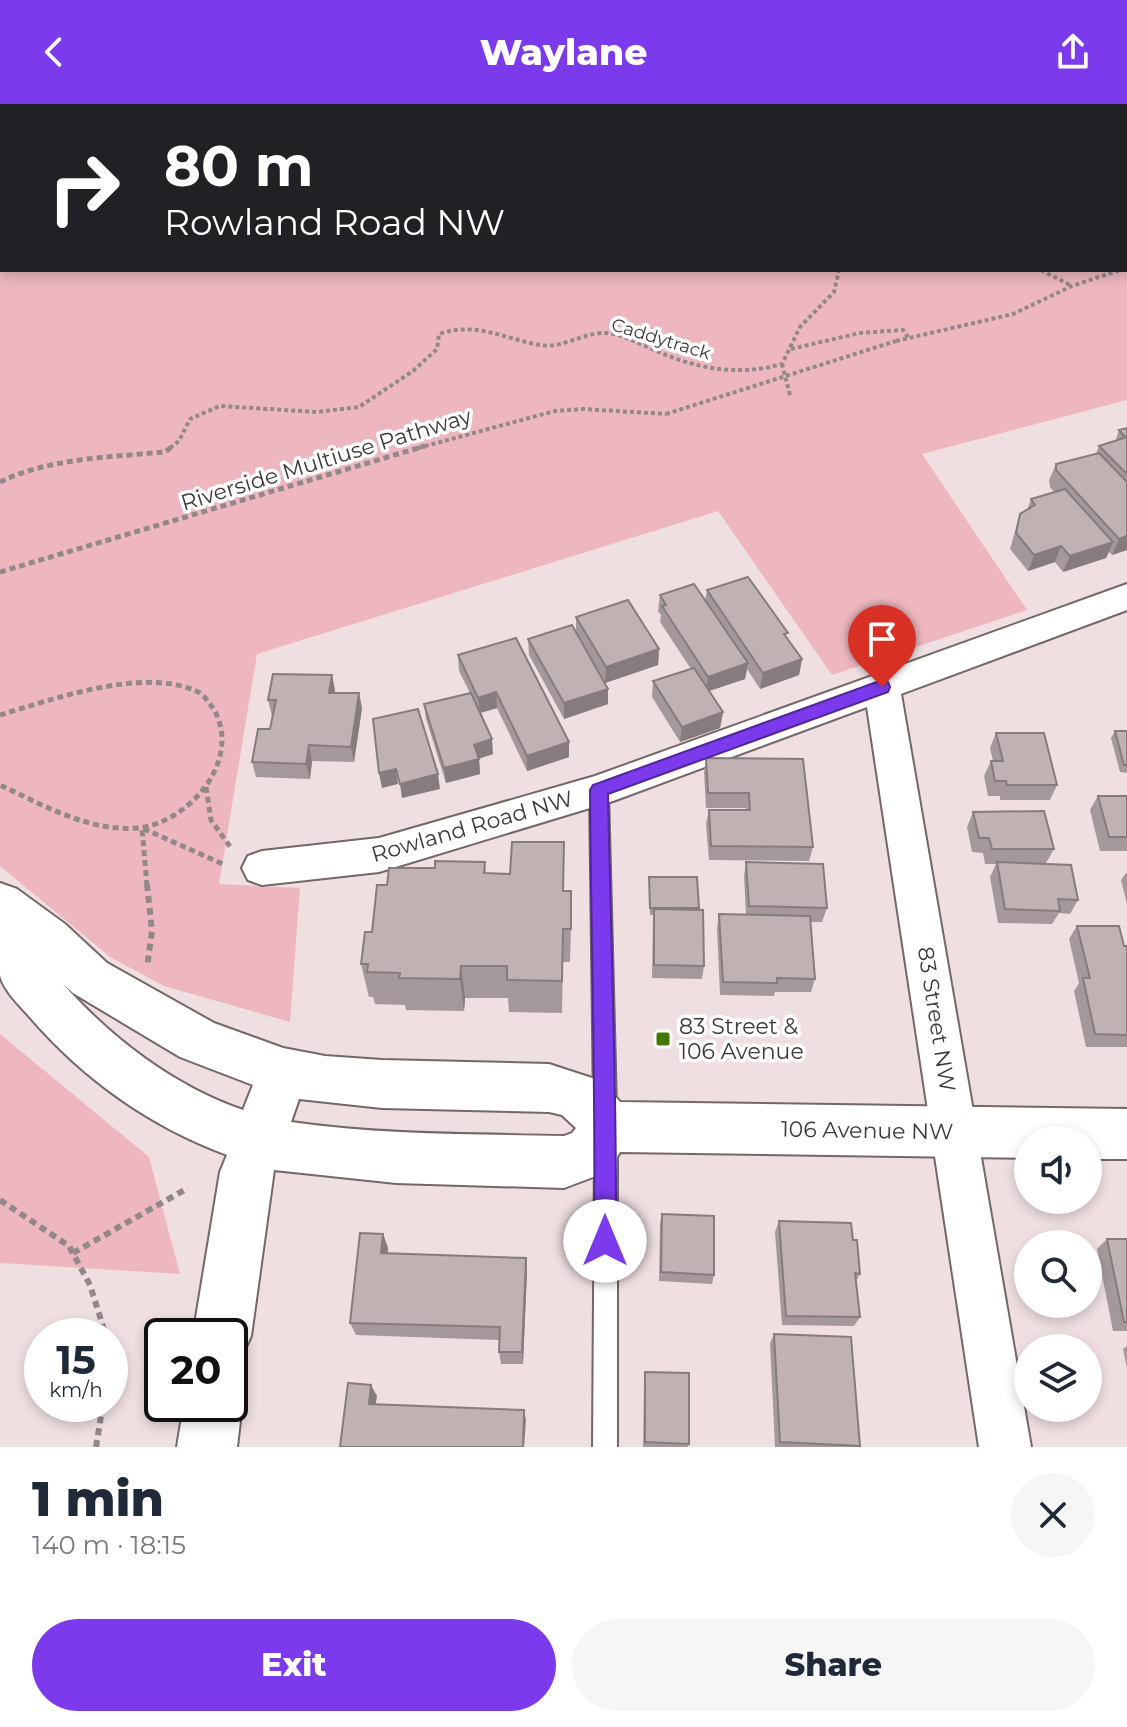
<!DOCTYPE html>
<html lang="en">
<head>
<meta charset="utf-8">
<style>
	body { margin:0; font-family:Montserrat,sans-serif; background:#f6f6f7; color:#1f2937; height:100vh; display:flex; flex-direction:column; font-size:30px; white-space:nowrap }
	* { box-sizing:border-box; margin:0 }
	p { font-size:26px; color:#747a83 }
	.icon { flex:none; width:44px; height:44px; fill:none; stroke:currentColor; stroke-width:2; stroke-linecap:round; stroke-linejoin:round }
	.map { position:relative; height:1343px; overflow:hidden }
	.panel { display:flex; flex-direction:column; background:#fff; flex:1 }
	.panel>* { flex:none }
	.top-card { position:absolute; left:0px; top:0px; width:1128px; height:168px; box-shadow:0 4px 12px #0003; background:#202124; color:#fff; overflow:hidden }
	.tools { position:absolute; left:1014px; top:1022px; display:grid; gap:16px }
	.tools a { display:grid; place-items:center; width:88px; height:88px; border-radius:50%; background:#fff; box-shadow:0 4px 12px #0003; font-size:40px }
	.speed { position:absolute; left:24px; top:1214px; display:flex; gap:16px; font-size:40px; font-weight:700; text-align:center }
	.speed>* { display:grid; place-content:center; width:104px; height:104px; border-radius:50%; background:#fff; box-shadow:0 4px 12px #0003; line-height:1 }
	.speed small { font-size:20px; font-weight:400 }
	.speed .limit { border:4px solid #111; border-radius:12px; background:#fff; color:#111 }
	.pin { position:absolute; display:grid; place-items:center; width:68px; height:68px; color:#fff; margin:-82px -34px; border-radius:50% 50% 50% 0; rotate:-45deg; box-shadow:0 0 8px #0007 }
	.pin .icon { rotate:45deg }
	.me { position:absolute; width:88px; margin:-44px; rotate:0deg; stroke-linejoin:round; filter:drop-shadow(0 0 6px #0008) }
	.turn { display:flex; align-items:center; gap:28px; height:168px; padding:0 32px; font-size:36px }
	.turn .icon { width:104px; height:104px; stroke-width:2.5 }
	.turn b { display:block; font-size:56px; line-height:68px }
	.round { display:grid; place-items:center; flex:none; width:84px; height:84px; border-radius:42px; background:#f6f6f7 }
	.head { display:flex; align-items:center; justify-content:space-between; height:136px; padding:0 32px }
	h1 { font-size:48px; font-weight:800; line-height:60px }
	.primary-button { display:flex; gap:16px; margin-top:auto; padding:16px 32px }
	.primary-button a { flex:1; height:92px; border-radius:48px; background:#7c3aed; color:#fff; font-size:32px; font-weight:800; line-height:92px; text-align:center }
	.primary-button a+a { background:#f6f6f7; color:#1f2937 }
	header { display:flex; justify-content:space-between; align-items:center; height:104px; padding:0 32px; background:#7c3aed; color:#fff; font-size:36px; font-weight:800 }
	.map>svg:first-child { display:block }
	.green { fill:#eeb7bf; fill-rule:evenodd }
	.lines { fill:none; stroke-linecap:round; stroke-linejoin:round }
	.service-casing { stroke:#746768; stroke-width:4 }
	.minor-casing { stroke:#746768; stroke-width:4 }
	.secondary-casing { stroke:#746768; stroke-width:4 }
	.path-far2 { stroke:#938889; stroke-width:4; stroke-dasharray:4 3; stroke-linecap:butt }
	.path-far1 { stroke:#938889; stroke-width:5; stroke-dasharray:6 4; stroke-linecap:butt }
	.path { stroke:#938889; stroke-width:6; stroke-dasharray:7 5; stroke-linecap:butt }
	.service { fill:#fff; fill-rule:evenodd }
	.minor { fill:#fff; fill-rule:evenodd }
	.secondary { fill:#fff; fill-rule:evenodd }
	.path-bridge { stroke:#938889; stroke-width:4; stroke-dasharray:4 3; stroke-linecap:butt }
	.wall { fill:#a5989a }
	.shaded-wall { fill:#867c7d }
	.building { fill:#c0b1b3; stroke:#867c7d; stroke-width:2 }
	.route { fill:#7c3aed; stroke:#51269a; stroke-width:2 }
	.poi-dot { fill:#437805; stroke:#fff; stroke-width:3 }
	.labels { text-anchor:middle; stroke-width:7; stroke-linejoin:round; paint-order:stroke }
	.far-street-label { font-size:18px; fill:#3e3838; stroke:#fff }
	.street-label { font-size:22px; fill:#3e3838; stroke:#fff }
	.poi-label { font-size:22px; fill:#3e3838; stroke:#fff; text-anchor:start }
</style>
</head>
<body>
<header><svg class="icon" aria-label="back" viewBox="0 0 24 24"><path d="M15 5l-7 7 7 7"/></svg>Waylane<svg class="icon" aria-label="share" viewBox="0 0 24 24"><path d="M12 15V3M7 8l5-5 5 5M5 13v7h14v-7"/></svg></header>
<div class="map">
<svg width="1127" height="1343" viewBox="0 0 1127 1343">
	<rect width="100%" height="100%" fill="#efdfe1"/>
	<g class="green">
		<path d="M 0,0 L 1127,0 L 1127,296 L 922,350 L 1027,506 L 832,571 L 718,407 L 257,550 L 219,780 L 300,784 L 290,918 L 164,882 L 110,853 L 0,762 ZM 2,2 L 1126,2 L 1126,166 L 2,166 Z"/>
		<path d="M 0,930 L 149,1053 L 180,1170 L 0,1159 Z"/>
	</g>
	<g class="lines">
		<g class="service-casing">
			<g id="service">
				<path d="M 599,679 L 605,681 L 608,686 L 616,1003 L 612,1010 L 605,1013 L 598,1010 L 594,1003 L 590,686 L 593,681 Z"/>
				<path d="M 606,1035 L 614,1038 L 617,1045 L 617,1343 L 593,1343 L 595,1045 L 598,1038 Z"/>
			</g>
		</g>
		<g class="minor-casing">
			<path id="minor" d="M 1127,480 L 1127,506 L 901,590 L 1031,1343 L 979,1343 L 867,603 L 613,697 L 379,768 L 262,781 L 248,776 L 242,764 L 248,752 L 262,747 L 379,734 L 595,672 Z"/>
		</g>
		<g class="secondary-casing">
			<g id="secondary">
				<path d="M 0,779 L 17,785 L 65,820 L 107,859 L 214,919 L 283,944 L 325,952 L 382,956 L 549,960 L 595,975 L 607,983 L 620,998 L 1127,1005 L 1127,1055 L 1088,1055 L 1088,1036 L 1028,1036 L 1028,1054 L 620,1048 L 609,1067 L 564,1084 L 396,1079 L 274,1066 L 251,1232 L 242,1252 L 230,1257 L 230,1232 L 193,1232 L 220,1068 L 227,1051 C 149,1022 82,974 28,911 C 19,901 2,884 0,871 C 0,845 0,806 0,779 ZM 63,880 L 73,889 L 180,953 L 253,981 L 243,1006 C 174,982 112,935 63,880 ZM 299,995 L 382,1004 L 549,1008 L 562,1011 L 576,1024 L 572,1029 L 564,1032 C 473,1030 381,1031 291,1018 Z"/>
				<path d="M 230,1278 L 234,1279 L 242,1300 L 237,1343 L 177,1343 L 184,1300 L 230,1300 Z"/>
			</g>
		</g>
		<g class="path-far2">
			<path d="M 1041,166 L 1072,182"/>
			<path d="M 896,237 L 1013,210 L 1072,182 L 1120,166"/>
			<path d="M 791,245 L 860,229 L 903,226 L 908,233"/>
			<path d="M 782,260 L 790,291"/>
			<path d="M 170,344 L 179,337 L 190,315 L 220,302 L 317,308 L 359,303 L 413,267 L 437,245 L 439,230 C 475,217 505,235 540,241 C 563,245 583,228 606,229 C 622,230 637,239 652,245 C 694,264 736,273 782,260 L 800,223 L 834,188 L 839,166"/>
			<path d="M 418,344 L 555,307 L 583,305 L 666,310"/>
		</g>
		<g class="path-far1">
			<path d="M 0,378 C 49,354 111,353 165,348 L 173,342"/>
			<path d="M 0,468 L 425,342"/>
			<path d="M 0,611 C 54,595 142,563 196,587 C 204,590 208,598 213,604 C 244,655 189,719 138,724 C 89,728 43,701 0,681"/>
			<path d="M 206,683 L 211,716 L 231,744"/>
			<path d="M 147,782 L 142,724 L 225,761"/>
		</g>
		<g class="path">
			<path d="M 147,780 L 152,827 L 147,863"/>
			<path d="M 0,1096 L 69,1142 L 90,1181 L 106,1232"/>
			<path d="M 73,1149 L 188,1084"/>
			<path d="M 96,1343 L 103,1300"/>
		</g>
		<use href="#service" class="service"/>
		<use href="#minor" class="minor"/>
		<use href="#secondary" class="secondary"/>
		<path class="path-bridge" d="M 666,310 L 896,237"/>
	</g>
	<g class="wall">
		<path d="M 1127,324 L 1127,446 L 1112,451 L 1109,448 L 1106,454 L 1063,468 L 1055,458 L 1028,467 L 1010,445 L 1020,410 L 1027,406 L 1031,395 L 1054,388 L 1050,383 L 1049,376 L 1056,360 L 1096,350 L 1099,342 L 1117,336 L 1116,335 L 1119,326 Z"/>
		<path d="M 707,486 L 787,534 L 802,555 L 799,571 L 760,585 L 747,565 L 745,575 L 709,587 L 723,608 L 720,624 L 680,638 L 652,593 L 653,577 L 691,565 L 660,518 L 661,511 L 658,507 L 660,491 L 705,497 Z"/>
		<path d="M 576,513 L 659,545 L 658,561 L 605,579 L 576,528 Z"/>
		<path d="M 528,535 L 608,600 L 564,615 L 529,551 Z"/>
		<path d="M 458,551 L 569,653 L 527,667 L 497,604 L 480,609 L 493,650 L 479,655 L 480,670 L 446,679 L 426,615 L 424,600 L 470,589 L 459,567 Z"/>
		<path d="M 332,571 L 335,589 L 362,604 L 354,658 L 312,657 L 310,675 L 256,673 L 252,658 L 270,625 L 273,612 L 272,612 L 268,596 Z"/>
		<path d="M 1115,627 L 1127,627 L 1127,669 L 1120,668 L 1111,634 Z"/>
		<path d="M 996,629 L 1057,681 L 1050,696 L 1000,696 L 1000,692 L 988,692 L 984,672 L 991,657 L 993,657 L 990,644 Z"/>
		<path d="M 706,654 L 813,743 L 809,757 L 709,756 L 706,720 L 709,706 L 746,706 L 746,704 L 706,704 L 704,669 Z"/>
		<path d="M 1098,692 L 1127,692 L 1127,747 L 1100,747 L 1090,706 Z"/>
		<path d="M 973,708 L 1054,745 L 1046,759 L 1030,760 L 1078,796 L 1070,810 L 1059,809 L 1052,820 L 998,819 L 990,773 L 996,760 L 985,760 L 983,749 L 972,748 L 967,723 Z"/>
		<path d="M 485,758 L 486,769 L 563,787 L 571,821 L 570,858 L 563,858 L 562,909 L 509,908 L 508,894 L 465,894 L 464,907 L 406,906 L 405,901 L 375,900 L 373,893 L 369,893 L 361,860 L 387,781 L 435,764 Z"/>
		<path d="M 746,758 L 827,804 L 822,818 L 810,818 L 815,875 L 811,888 L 775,888 L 774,892 L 720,891 L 717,824 L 719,810 L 746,811 L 744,772 Z"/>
		<path d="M 1126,769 L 1127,769 L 1127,800 L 1121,776 Z"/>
		<path d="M 649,773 L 697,773 L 698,806 L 704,862 L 702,875 L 652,874 L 653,811 L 650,811 Z"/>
		<path d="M 1077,822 L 1124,842 L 1127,842 L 1127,943 L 1086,943 L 1074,887 L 1079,879 L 1069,835 Z"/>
		<path d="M 662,1110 L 714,1171 L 712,1180 L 659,1177 L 660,1120 Z"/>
		<path d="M 779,1117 L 853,1136 L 860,1170 L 856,1177 L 860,1213 L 854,1222 L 782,1221 L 775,1128 Z"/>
		<path d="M 383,1130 L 388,1144 L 388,1149 L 526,1154 L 527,1167 L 523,1260 L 501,1260 L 499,1248 L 499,1236 L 356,1231 L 350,1219 Z"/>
		<path d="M 1107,1135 L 1127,1135 L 1127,1227 L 1113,1227 L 1097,1145 Z"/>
		<path d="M 774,1230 L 860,1342 L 859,1343 L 775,1343 L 770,1239 Z"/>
		<path d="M 1127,1242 L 1127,1264 L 1123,1245 Z"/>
		<path d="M 645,1268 L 689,1340 L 688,1343 L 643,1343 L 644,1276 Z"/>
	</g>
	<g class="shaded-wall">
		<path d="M 1127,432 L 1127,446 L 1112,451 L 1119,435 Z"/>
		<path d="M 1113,438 L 1106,454 L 1063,468 L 1070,452 Z"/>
		<path d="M 1061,442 L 1055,458 L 1028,467 L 1034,451 Z"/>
		<path d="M 659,545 L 658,561 L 605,579 L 606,563 Z"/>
		<path d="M 802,555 L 799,571 L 760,585 L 763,569 Z"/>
		<path d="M 748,559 L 745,575 L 706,588 L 708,573 Z"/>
		<path d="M 332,571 L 335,586 L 332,604 L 329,589 Z"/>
		<path d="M 608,585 L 608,600 L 564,615 L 564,599 Z"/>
		<path d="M 496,588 L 497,604 L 480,609 L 478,594 Z"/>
		<path d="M 359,589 L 362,604 L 354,658 L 351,643 Z"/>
		<path d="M 723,608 L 720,624 L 680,638 L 682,623 Z"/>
		<path d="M 492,635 L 493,650 L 477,655 L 479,655 L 480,670 L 446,679 L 444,664 L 474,641 Z"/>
		<path d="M 569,638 L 569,653 L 527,667 L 527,652 Z"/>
		<path d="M 309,641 L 312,657 L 310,675 L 306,660 Z"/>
		<path d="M 396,665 L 398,680 L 382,684 L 379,669 Z"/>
		<path d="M 438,670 L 440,685 L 402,694 L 400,680 Z"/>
		<path d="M 461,862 L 465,894 L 464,907 L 460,875 Z"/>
		<path d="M 383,1130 L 388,1144 L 386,1163 L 381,1149 Z"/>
		<path d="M 526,1154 L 527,1167 L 523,1260 L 522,1248 Z"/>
		<path d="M 371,1281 L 377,1292 L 374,1311 L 369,1300 Z"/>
		<path d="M 524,1306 L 526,1316 L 524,1343 L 523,1343 Z"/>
	</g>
	<g class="building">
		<path d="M 1127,324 L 1127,333 L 1126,334 L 1119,326 Z"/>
		<path d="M 1127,333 L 1127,370 L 1099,342 Z"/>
		<path d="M 1099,349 L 1127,378 L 1127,432 L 1119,435 L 1056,366 L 1056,360 Z"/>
		<path d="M 1065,385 L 1113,438 L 1070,452 L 1061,442 L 1034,451 L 1016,429 L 1020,410 L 1035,401 L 1031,395 Z"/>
		<path d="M 748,473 L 788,529 L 784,530 L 802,555 L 763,569 L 707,486 Z"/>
		<path d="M 694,480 L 748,559 L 708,573 L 662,502 L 666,501 L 660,491 Z"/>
		<path d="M 628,496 L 659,545 L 606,563 L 576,513 Z"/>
		<path d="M 572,521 L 608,585 L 564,599 L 528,535 Z"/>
		<path d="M 516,534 L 569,638 L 527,652 L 496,588 L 478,594 L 458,551 Z"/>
		<path d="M 694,564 L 723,608 L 682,623 L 653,577 Z"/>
		<path d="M 273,570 L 332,571 L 329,589 L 359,589 L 351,643 L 309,641 L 306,660 L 252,658 L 258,625 L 270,625 L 276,596 L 268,596 Z"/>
		<path d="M 471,589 L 492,635 L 474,641 L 479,655 L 444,664 L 424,600 Z"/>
		<path d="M 418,605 L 438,670 L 400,680 L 396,665 L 379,669 L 373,615 Z"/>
		<path d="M 1115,627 L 1127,627 L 1127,661 L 1124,661 Z"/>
		<path d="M 996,629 L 1044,629 L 1057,681 L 1007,681 L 1006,677 L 995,677 L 991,657 L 1003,657 Z"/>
		<path d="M 706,654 L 803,655 L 813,743 L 711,742 L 709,706 L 750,706 L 749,689 L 708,689 Z"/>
		<path d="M 1098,692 L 1127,692 L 1127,733 L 1109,733 Z"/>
		<path d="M 1044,707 L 1054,745 L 992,745 L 989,734 L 979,734 L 973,708 Z"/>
		<path d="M 512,738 L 564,738 L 563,787 L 571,787 L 571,825 L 563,825 L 562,877 L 507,876 L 507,862 L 461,862 L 460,875 L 399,874 L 400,869 L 367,868 L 368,860 L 361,860 L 365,828 L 372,828 L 377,781 L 387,781 L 389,764 L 435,764 L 435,757 L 485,758 L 484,769 L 510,770 Z"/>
		<path d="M 746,758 L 823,760 L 827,804 L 749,802 Z"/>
		<path d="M 997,758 L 1071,761 L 1078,796 L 1058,795 L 1060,807 L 1005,805 Z"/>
		<path d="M 649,773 L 697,773 L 699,804 L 650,804 Z"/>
		<path d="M 654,805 L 703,806 L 704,862 L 654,861 Z"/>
		<path d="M 719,810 L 810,812 L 815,875 L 777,874 L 777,879 L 723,878 Z"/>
		<path d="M 1077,822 L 1119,822 L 1124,842 L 1127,842 L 1127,931 L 1095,930 L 1083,874 L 1090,874 Z"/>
		<path d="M 662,1110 L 714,1112 L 714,1171 L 661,1168 Z"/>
		<path d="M 779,1117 L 851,1119 L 853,1136 L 857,1136 L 860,1170 L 855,1169 L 860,1213 L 786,1212 Z"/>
		<path d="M 360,1129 L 383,1130 L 381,1149 L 526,1154 L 522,1248 L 499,1248 L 500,1223 L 350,1219 Z"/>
		<path d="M 1107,1135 L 1127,1135 L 1127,1218 L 1124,1218 Z"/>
		<path d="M 774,1230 L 851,1233 L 860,1342 L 780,1338 Z"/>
		<path d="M 645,1268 L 689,1269 L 689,1340 L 645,1338 Z"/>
		<path d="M 348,1279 L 371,1281 L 369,1300 L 524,1306 L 523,1343 L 340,1343 Z"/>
	</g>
	<path class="route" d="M 882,576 L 888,578 L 890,583 L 888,588 L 608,690 C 611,839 617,988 616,1137 L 613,1145 L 605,1148 L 597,1145 L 594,1137 C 596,987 591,836 590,686 L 593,681 Z"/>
	<rect class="poi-dot" x="655" y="927" width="16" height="16" rx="4"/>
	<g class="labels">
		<g class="far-street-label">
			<text transform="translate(661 235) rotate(17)" y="6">Caddytrack</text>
		</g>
		<g class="street-label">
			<text transform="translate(326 355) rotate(-17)" y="8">Riverside Multiuse Pathway</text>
			<text transform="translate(472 722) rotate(-16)" y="8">Rowland Road NW</text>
			<text transform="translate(937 915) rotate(81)" y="8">83 Street NW</text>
			<text transform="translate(867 1026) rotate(1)" y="8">106 Avenue NW</text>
		</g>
		<g class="poi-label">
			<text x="679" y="930">83 Street &amp;<tspan x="679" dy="25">106 Avenue</tspan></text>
		</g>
	</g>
</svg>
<div class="tools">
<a><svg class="icon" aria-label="sound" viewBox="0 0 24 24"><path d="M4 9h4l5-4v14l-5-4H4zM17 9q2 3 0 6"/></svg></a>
<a><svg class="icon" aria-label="search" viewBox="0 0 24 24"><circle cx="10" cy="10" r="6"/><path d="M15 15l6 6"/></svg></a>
<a><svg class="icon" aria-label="layers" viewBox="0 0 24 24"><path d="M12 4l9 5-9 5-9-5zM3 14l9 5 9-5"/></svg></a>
</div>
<div class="speed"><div>15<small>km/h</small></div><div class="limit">20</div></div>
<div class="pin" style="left:882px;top:583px;background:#d93025"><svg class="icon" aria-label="arrive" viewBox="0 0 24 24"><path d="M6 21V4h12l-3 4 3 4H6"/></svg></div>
<svg class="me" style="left:605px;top:1137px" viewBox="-20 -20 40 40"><circle r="19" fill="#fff"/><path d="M0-13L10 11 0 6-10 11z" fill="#7c3aed"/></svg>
<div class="top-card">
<div class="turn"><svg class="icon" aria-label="right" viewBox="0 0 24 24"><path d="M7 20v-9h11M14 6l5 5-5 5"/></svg><div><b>80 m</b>Rowland Road NW</div></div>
</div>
</div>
<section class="panel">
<div class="head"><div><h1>1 min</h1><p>140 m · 18:15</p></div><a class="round"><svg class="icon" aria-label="close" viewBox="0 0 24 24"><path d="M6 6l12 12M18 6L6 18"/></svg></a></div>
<div class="primary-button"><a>Exit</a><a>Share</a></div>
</section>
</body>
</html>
